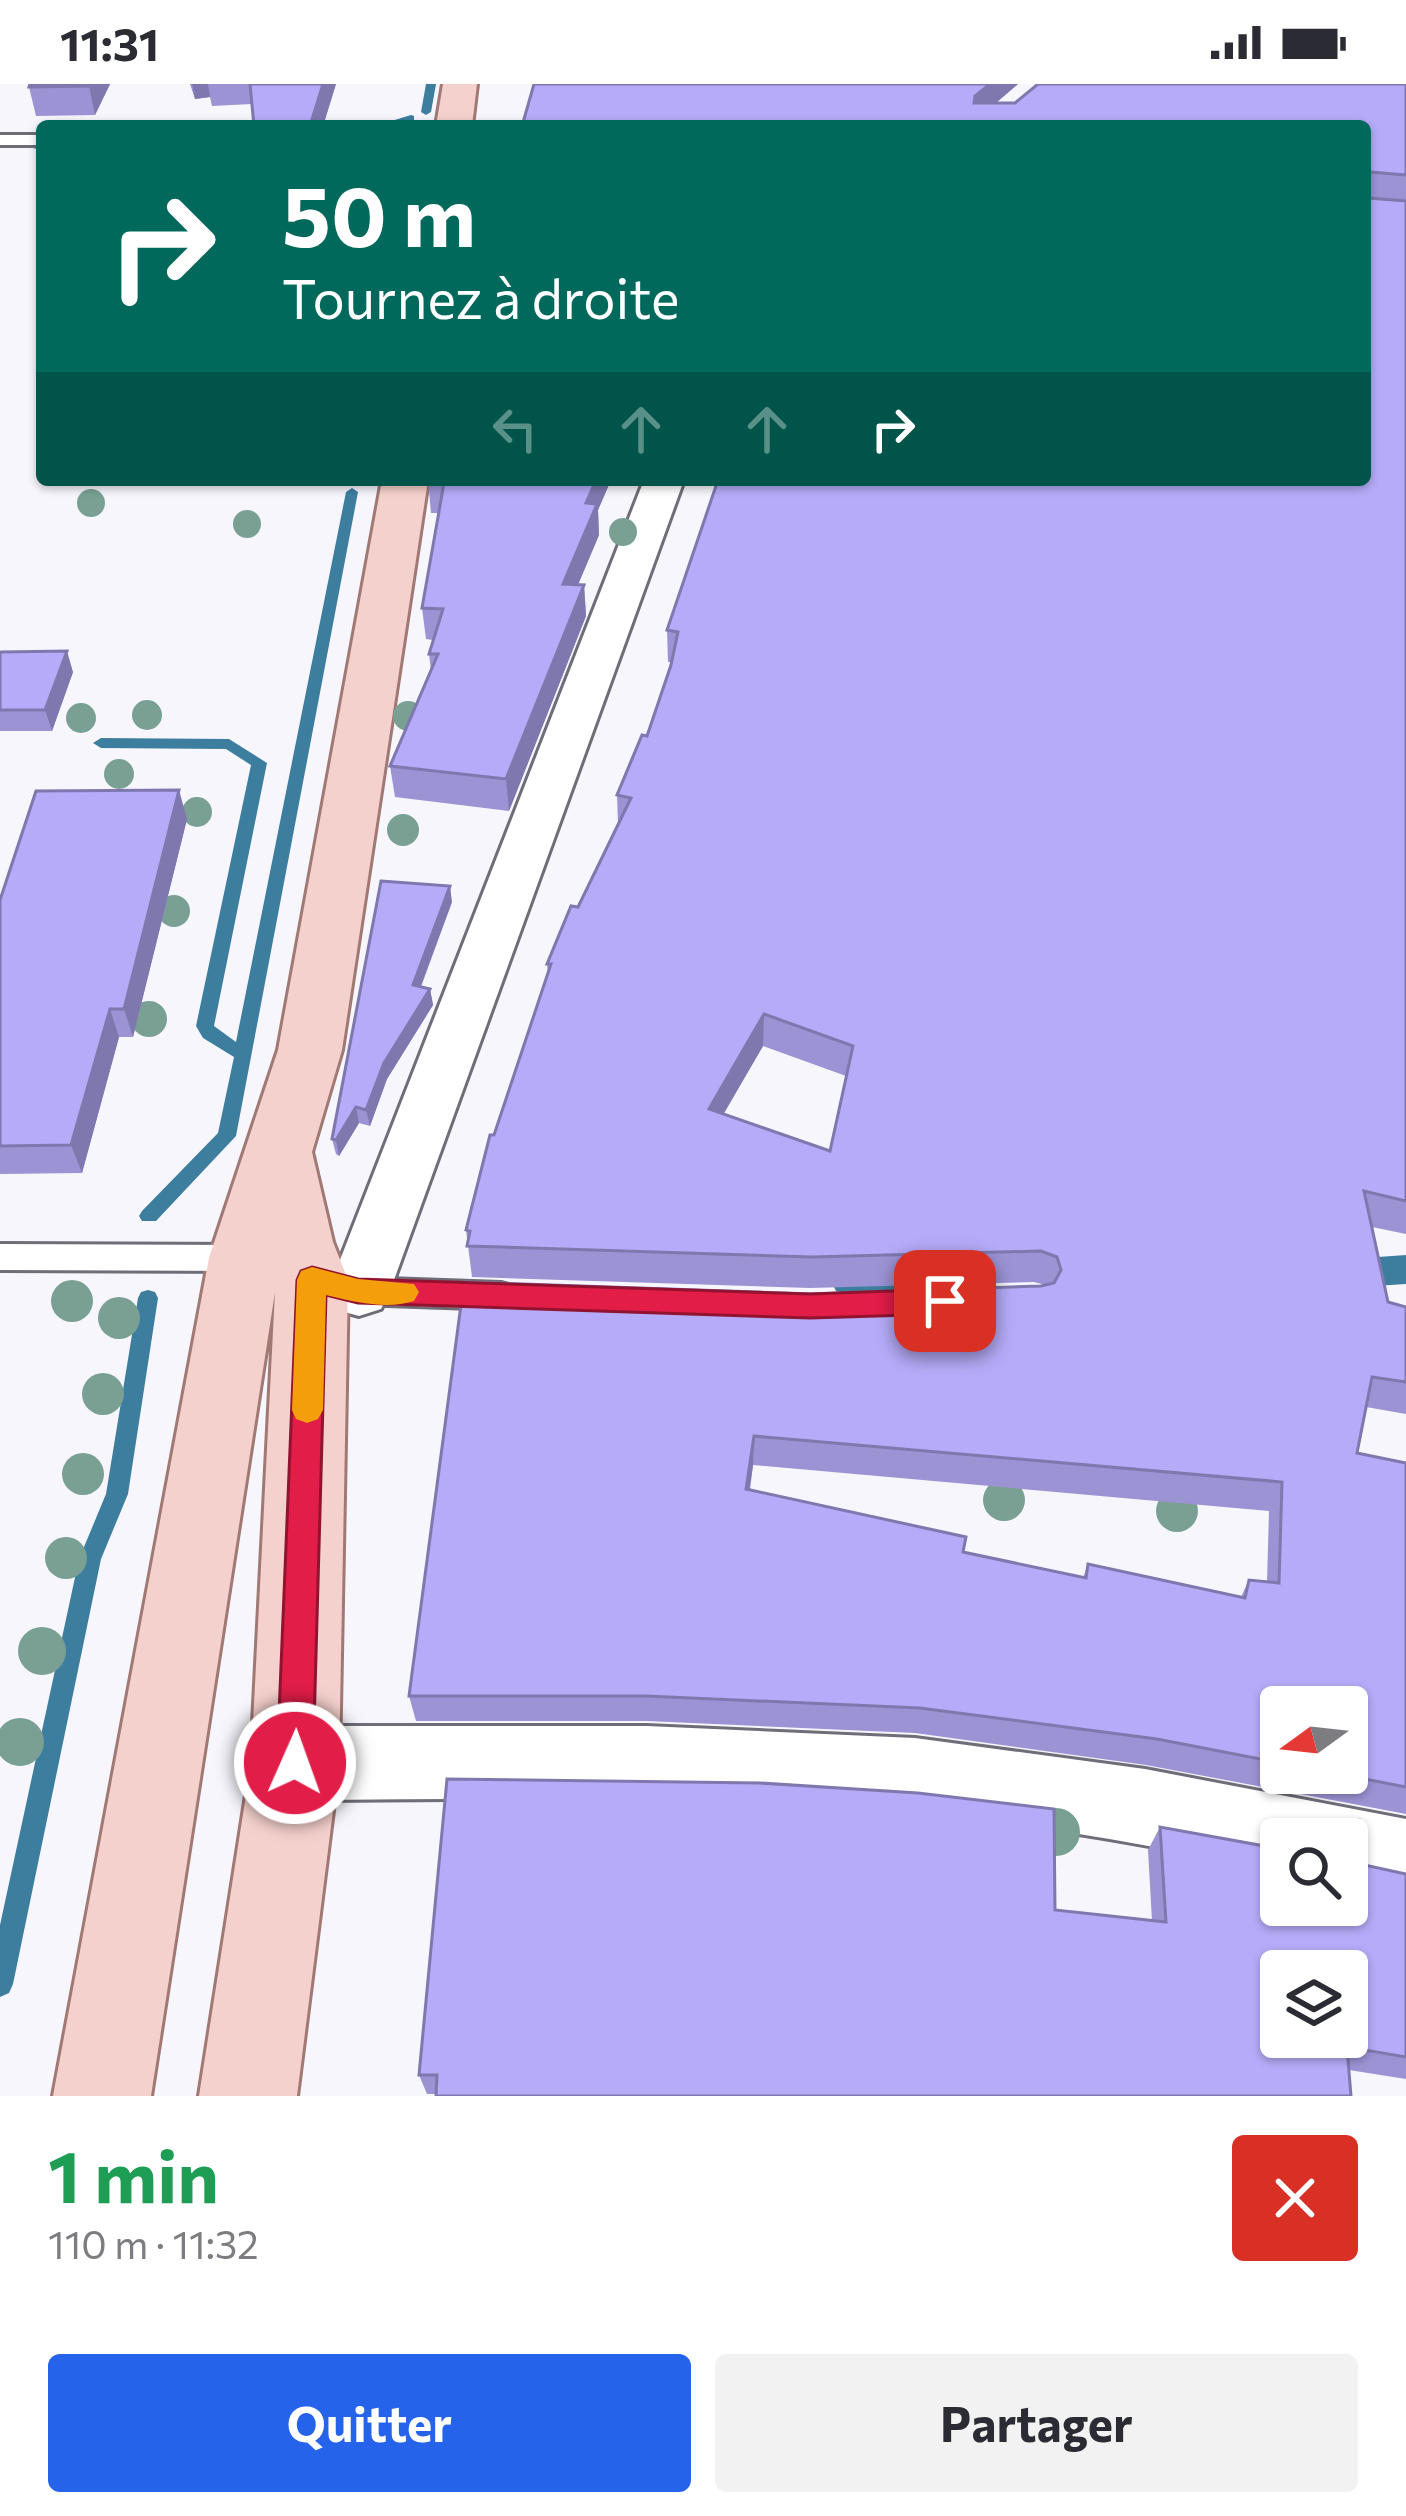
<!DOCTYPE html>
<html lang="fr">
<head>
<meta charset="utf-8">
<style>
	body { margin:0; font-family:Commissioner,sans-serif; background:#f2f2f3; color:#2b2b33; height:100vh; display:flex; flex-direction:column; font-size:45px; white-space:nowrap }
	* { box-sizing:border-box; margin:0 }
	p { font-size:39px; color:#7c7c81 }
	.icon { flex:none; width:66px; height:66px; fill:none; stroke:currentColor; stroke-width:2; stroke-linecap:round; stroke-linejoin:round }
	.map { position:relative; height:2012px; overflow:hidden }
	.panel { display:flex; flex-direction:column; background:#fff; flex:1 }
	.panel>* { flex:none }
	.guide { position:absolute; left:36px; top:36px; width:1335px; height:366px; border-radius:12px; box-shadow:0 3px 9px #0004; background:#00695c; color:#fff; overflow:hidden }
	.needle { width:78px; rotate:255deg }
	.tools { position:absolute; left:1260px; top:1602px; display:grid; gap:24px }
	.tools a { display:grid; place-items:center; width:108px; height:108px; border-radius:12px; background:#fff; box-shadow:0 3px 9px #0004; font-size:60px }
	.pin { position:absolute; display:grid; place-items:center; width:102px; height:102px; color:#fff; margin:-51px; border-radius:24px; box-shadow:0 6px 18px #0006 }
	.me { position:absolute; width:132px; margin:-66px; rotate:2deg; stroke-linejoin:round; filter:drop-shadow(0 0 9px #0008) }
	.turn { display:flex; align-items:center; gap:42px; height:252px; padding:0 48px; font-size:54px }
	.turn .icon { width:156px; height:156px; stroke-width:2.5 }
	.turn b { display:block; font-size:84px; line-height:102px }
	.lanes { display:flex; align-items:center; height:114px; padding:0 48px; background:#0003; justify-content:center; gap:60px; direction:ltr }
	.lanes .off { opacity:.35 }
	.round { display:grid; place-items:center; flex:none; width:126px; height:126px; border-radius:12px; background:#f2f2f3 }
	.summary { display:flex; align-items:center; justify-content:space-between; height:204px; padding:0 48px }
	h1 { font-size:72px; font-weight:700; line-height:90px; color:#1e9e55 }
	.cta { display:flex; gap:24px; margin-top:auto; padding:24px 48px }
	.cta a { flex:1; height:138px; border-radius:12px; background:#2563eb; color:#fff; font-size:48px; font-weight:700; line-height:138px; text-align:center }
	.cta a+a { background:#f2f2f3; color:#2b2b33 }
	.status { display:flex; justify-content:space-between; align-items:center; height:84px; padding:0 60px; background:#fff; direction:ltr }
	.status svg { height:33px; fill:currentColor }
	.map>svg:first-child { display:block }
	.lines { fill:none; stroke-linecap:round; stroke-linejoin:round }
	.stream { fill:#3d7e9f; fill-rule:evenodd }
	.service-casing { stroke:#6e6d78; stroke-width:6 }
	.minor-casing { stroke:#6e6d78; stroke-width:6 }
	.primary-casing { stroke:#a07975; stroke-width:6 }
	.service { fill:#fff; fill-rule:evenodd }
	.minor { fill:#fff; fill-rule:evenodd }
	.primary { fill:#f5d1cd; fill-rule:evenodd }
	.tree { fill:#79a093 }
	.wall { fill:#9c93d5; fill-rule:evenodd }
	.shaded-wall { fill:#7f78ae }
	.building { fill:#b5abf8; stroke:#7f78ae; stroke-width:3; fill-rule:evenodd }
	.route { fill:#e11d48; stroke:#92132f; stroke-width:3 }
	.slow { fill:#f59e0b }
</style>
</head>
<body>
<div class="status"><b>11:31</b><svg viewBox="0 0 49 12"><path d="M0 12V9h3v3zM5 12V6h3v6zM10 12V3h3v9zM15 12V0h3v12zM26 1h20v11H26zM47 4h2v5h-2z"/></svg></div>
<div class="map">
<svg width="1406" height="2012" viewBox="0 0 1406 2012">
	<rect width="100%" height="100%" fill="#f7f6fd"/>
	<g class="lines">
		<g class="stream">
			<path d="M 426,0 L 436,0 L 431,28 L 426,31 L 421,28 Z"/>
			<path d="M 411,31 L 414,32 L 414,36 L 391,42 L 375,42 Z"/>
			<path d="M 42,60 L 42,66 L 28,63 Z"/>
			<path d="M 352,404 L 358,408 L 236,1052 L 156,1137 L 142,1137 L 139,1132 L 142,1127 L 218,1049 L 234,973 L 203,954 L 196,942 L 251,681 L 226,665 L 101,664 L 93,659 L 101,654 L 229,655 L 267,679 L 214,942 L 236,958 L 346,408 Z"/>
			<path d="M 1406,1171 L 1406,1200 L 1358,1203 L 1351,1201 L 1348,1195 L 1355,1188 L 1347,1181 L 1350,1175 Z"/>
			<path d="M 843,1193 L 983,1198 L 990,1200 L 993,1206 L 990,1212 L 983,1214 L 843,1209 L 836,1207 L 833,1201 L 836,1195 Z"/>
			<path d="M 148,1206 L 155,1208 L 158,1214 L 128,1410 L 101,1475 L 13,1900 L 9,1909 L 0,1913 L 0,1841 L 79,1475 L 106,1410 L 138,1214 L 141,1208 Z"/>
		</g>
		<g class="service-casing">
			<g id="service">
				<rect x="0" y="51" width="42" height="10"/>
				<path d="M 0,1160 L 245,1161 L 256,1165 L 261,1174 L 256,1183 L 245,1187 L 0,1186 Z"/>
				<path d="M 359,1194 L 501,1199 L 513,1202 L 517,1212 L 513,1222 L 501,1225 L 359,1220 L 347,1216 L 343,1207 L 347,1198 Z"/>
			</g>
		</g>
		<g class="minor-casing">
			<g id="minor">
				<path d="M 644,396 L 684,396 L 390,1207 L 381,1225 L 359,1232 L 250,1201 L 241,1183 L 250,1165 L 272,1158 L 340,1176 Z"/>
				<path d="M 295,1642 L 647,1642 L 915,1654 L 1145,1685 L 1406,1735 L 1406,1813 L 1347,1800 L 1347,1755 L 1281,1755 L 1281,1787 C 1159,1763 1037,1740 913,1729 C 708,1710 501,1715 295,1716 L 268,1705 L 257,1679 L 268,1653 Z"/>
			</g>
		</g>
		<g class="primary-casing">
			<g id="primary">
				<path d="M 443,0 L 477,0 L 472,42 L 436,42 Z"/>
				<path d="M 382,396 L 428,396 L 342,966 L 312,1068 L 333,1158 L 348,1196 L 339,1679 L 297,2012 L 199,2012 L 251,1679 L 275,1208 L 151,2012 L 53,2012 L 209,1174 L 278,966 Z"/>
			</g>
		</g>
		<use href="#service" class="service"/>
		<use href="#minor" class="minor"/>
		<use href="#primary" class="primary"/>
	</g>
	<g class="tree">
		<circle cx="91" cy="419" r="14"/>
		<circle cx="247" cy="440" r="14"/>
		<circle cx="623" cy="448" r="14"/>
		<circle cx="147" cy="631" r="15"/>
		<circle cx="408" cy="632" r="15"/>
		<circle cx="81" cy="634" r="15"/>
		<circle cx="119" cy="690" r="15"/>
		<circle cx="197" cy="728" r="15"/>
		<circle cx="403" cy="746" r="16"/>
		<circle cx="174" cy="827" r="16"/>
		<circle cx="149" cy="935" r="18"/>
		<circle cx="72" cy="1217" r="21"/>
		<circle cx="119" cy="1234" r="21"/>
		<circle cx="103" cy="1310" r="21"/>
		<circle cx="83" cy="1390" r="21"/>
		<circle cx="1004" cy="1416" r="21"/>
		<circle cx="1177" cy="1427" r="21"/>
		<circle cx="66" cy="1474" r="21"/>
		<circle cx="42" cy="1567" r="24"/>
		<circle cx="20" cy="1658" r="24"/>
		<circle cx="1056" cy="1748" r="24"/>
	</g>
	<g class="wall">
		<path d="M 110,0 L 95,31 L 36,32 L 29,3 Z"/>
		<path d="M 190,0 L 336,0 L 323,42 L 252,20 L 212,22 L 210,13 L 195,15 Z"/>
		<path d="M 534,0 L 1018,0 L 996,19 L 1015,19 L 1406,0 L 1406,1150 L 1372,1143 L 1388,1218 L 1406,1223 L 1406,1330 L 1366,1323 L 1357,1369 L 1406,1379 L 1406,1730 L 1146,1681 L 915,1649 L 647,1637 L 416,1637 L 409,1612 L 812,1210 L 1045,1201 L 1034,1198 L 810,1204 L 472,1193 L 466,1146 L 494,1051 L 548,892 L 547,880 L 578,823 L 618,740 L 617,711 L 647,652 L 672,578 L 668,578 L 667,546 L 1365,396 ZM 763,962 L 846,992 L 830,1067 L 723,1030 ZM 753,1381 L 1269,1427 L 1267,1498 L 1249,1496 L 1241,1513 L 1088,1480 L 1083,1494 L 963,1468 L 750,1406 ZM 1281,1623 L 1347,1689 L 1281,1689 Z"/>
		<path d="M 428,396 L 611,396 L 598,426 L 599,451 L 578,501 L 584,501 L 586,532 L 509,727 L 395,713 L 390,682 L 431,587 L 429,570 L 433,556 L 426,555 L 422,524 L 439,429 L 431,429 Z"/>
		<path d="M 0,568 L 73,588 L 52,647 L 0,647 Z"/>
		<path d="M 187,735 L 133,953 L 119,953 L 82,1089 L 0,1090 L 0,816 Z"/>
		<path d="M 452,818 L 421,903 L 430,905 L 433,921 L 387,995 L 370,1042 L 359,1039 L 339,1072 L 336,1070 L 332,1055 Z"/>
		<path d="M 447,1695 L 760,1699 L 918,1709 L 1054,1725 L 1055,1826 L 1152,1837 L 1148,1766 L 1160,1743 L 1281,1765 L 1281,1821 L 1347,1821 L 1347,1755 L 1288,1755 L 1300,1736 L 1359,1736 L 1360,1780 L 1406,1790 L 1406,1995 L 1349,1986 L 1351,2012 L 436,2012 L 436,2010 L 427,2010 L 419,1991 ZM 1281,1887 L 1347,1887 L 1347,1953 L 1281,1953 Z"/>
	</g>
	<g class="shaded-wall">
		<path d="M 89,0 L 110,0 L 95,31 L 89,2 Z"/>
		<path d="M 192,0 L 208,0 L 210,13 L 195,15 Z"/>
		<path d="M 323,0 L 336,0 L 323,42 L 310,42 Z"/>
		<path d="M 990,0 L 1018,0 L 972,39 L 975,12 Z"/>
		<path d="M 596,396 L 611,396 L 598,426 L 599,451 L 565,531 L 563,500 L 586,419 Z"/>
		<path d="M 584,501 L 586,532 L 509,727 L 506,695 Z"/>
		<path d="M 67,567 L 73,588 L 52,647 L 45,626 Z"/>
		<path d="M 179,706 L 187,735 L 133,953 L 124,925 Z"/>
		<path d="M 450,802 L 452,818 L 415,917 L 413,901 Z"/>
		<path d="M 430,905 L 433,921 L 387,995 L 370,1042 L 366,1026 L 384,979 Z"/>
		<path d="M 110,925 L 119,953 L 82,1089 L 71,1061 Z"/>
		<path d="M 764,930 L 763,962 L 708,1057 L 709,1025 Z"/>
		<path d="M 356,1023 L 359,1039 L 339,1072 L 336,1056 Z"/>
		<path d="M 754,1352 L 753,1381 L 745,1434 L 746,1405 Z"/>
	</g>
	<g class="building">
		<path d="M 30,0 L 89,0 L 89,2 L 29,3 Z"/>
		<path d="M 250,0 L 323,0 L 310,42 L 254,42 Z"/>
		<path d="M 534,0 L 990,0 L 975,12 L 974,19 L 1015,19 L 1038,0 L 1406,0 L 1406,91 L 1369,88 L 1369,114 L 1406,117 L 1406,1117 L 1364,1107 L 1388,1218 L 1406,1223 L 1406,1298 L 1372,1293 L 1357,1369 L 1406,1379 L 1406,1703 L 1334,1689 L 1347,1689 L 1347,1623 L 1281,1623 L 1281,1679 L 1157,1655 L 920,1624 L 646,1612 L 409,1612 L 464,1198 L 812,1210 L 1041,1202 L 1054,1199 L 1061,1186 L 1057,1173 L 1041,1167 L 812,1173 L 467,1162 L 470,1147 L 466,1146 L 490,1051 L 494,1051 L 551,880 L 547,880 L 571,822 L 578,823 L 631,714 L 617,711 L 642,651 L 647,652 L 671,581 L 678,548 L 667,546 L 718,396 L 1365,396 L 1365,42 L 522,42 ZM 764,930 L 853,962 L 830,1067 L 709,1025 ZM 754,1352 L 1282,1398 L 1279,1499 L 1249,1496 L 1245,1514 L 1088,1480 L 1086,1494 L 963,1468 L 966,1453 L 746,1405 Z"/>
		<path d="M 428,396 L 596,396 L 586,419 L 597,420 L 563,500 L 584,501 L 506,695 L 390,682 L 438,570 L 429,570 L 443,525 L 422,524 L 444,399 L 427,398 Z"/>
		<path d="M 67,567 L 45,626 L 0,626 L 0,568 Z"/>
		<path d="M 179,706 L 124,925 L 110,925 L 71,1061 L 0,1062 L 0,816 L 36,707 Z"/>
		<path d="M 381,797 L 450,802 L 413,901 L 430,905 L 384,979 L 366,1026 L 356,1023 L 336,1056 L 332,1055 Z"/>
		<path d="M 447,1695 L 760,1699 L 918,1709 L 1054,1725 L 1055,1826 L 1166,1838 L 1160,1743 L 1281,1765 L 1281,1821 L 1347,1821 L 1347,1755 L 1300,1755 L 1300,1736 L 1359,1736 L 1360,1780 L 1406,1790 L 1406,1973 L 1347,1963 L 1351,2012 L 436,2012 L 437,1991 L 419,1991 ZM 1281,1887 L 1347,1887 L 1347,1953 L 1281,1953 Z"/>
	</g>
	<path class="route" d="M 312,1183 L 358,1195 L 810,1210 L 945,1205 L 955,1209 L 960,1217 L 955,1226 L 945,1230 L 810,1234 L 358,1219 L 326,1211 L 313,1679 L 308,1691 L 295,1697 L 282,1691 L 277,1679 L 297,1196 L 301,1187 Z"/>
	<path class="slow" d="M 312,1183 L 358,1195 L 414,1200 L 419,1208 L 414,1217 C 387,1226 354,1218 326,1211 L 323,1326 L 318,1335 L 307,1339 L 296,1335 L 292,1326 L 297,1196 L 301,1187 Z"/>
</svg>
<div class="tools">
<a><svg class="needle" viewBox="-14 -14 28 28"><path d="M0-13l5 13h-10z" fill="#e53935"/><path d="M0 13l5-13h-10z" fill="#7c7c81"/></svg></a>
<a><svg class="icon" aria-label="search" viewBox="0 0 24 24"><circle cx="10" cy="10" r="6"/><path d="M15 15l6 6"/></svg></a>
<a><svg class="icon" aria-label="layers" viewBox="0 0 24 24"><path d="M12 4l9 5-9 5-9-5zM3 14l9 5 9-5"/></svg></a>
</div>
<div class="pin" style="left:945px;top:1217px;background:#d93025"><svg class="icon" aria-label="arrive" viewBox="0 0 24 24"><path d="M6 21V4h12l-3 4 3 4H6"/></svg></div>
<svg class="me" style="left:295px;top:1679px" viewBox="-20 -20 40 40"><circle r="17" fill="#e11d48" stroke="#fff" stroke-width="3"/><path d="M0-11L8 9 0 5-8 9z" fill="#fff"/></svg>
<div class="guide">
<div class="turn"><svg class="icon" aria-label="right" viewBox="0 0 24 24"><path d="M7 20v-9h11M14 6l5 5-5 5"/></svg><div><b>50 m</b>Tournez à droite</div></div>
<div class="lanes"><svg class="icon off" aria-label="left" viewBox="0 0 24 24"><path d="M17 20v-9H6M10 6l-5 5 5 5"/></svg><svg class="icon off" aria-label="ahead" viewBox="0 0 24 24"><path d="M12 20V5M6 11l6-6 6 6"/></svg><svg class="icon off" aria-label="ahead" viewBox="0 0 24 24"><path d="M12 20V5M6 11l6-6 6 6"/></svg><svg class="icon" aria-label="right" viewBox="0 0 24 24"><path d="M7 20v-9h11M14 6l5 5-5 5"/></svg></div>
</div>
</div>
<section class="panel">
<div class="summary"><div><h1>1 min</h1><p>110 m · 11:32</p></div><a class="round" style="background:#d93025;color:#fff"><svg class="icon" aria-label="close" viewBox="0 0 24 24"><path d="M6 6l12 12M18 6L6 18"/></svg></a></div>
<div class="cta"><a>Quitter</a><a>Partager</a></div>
</section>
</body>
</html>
